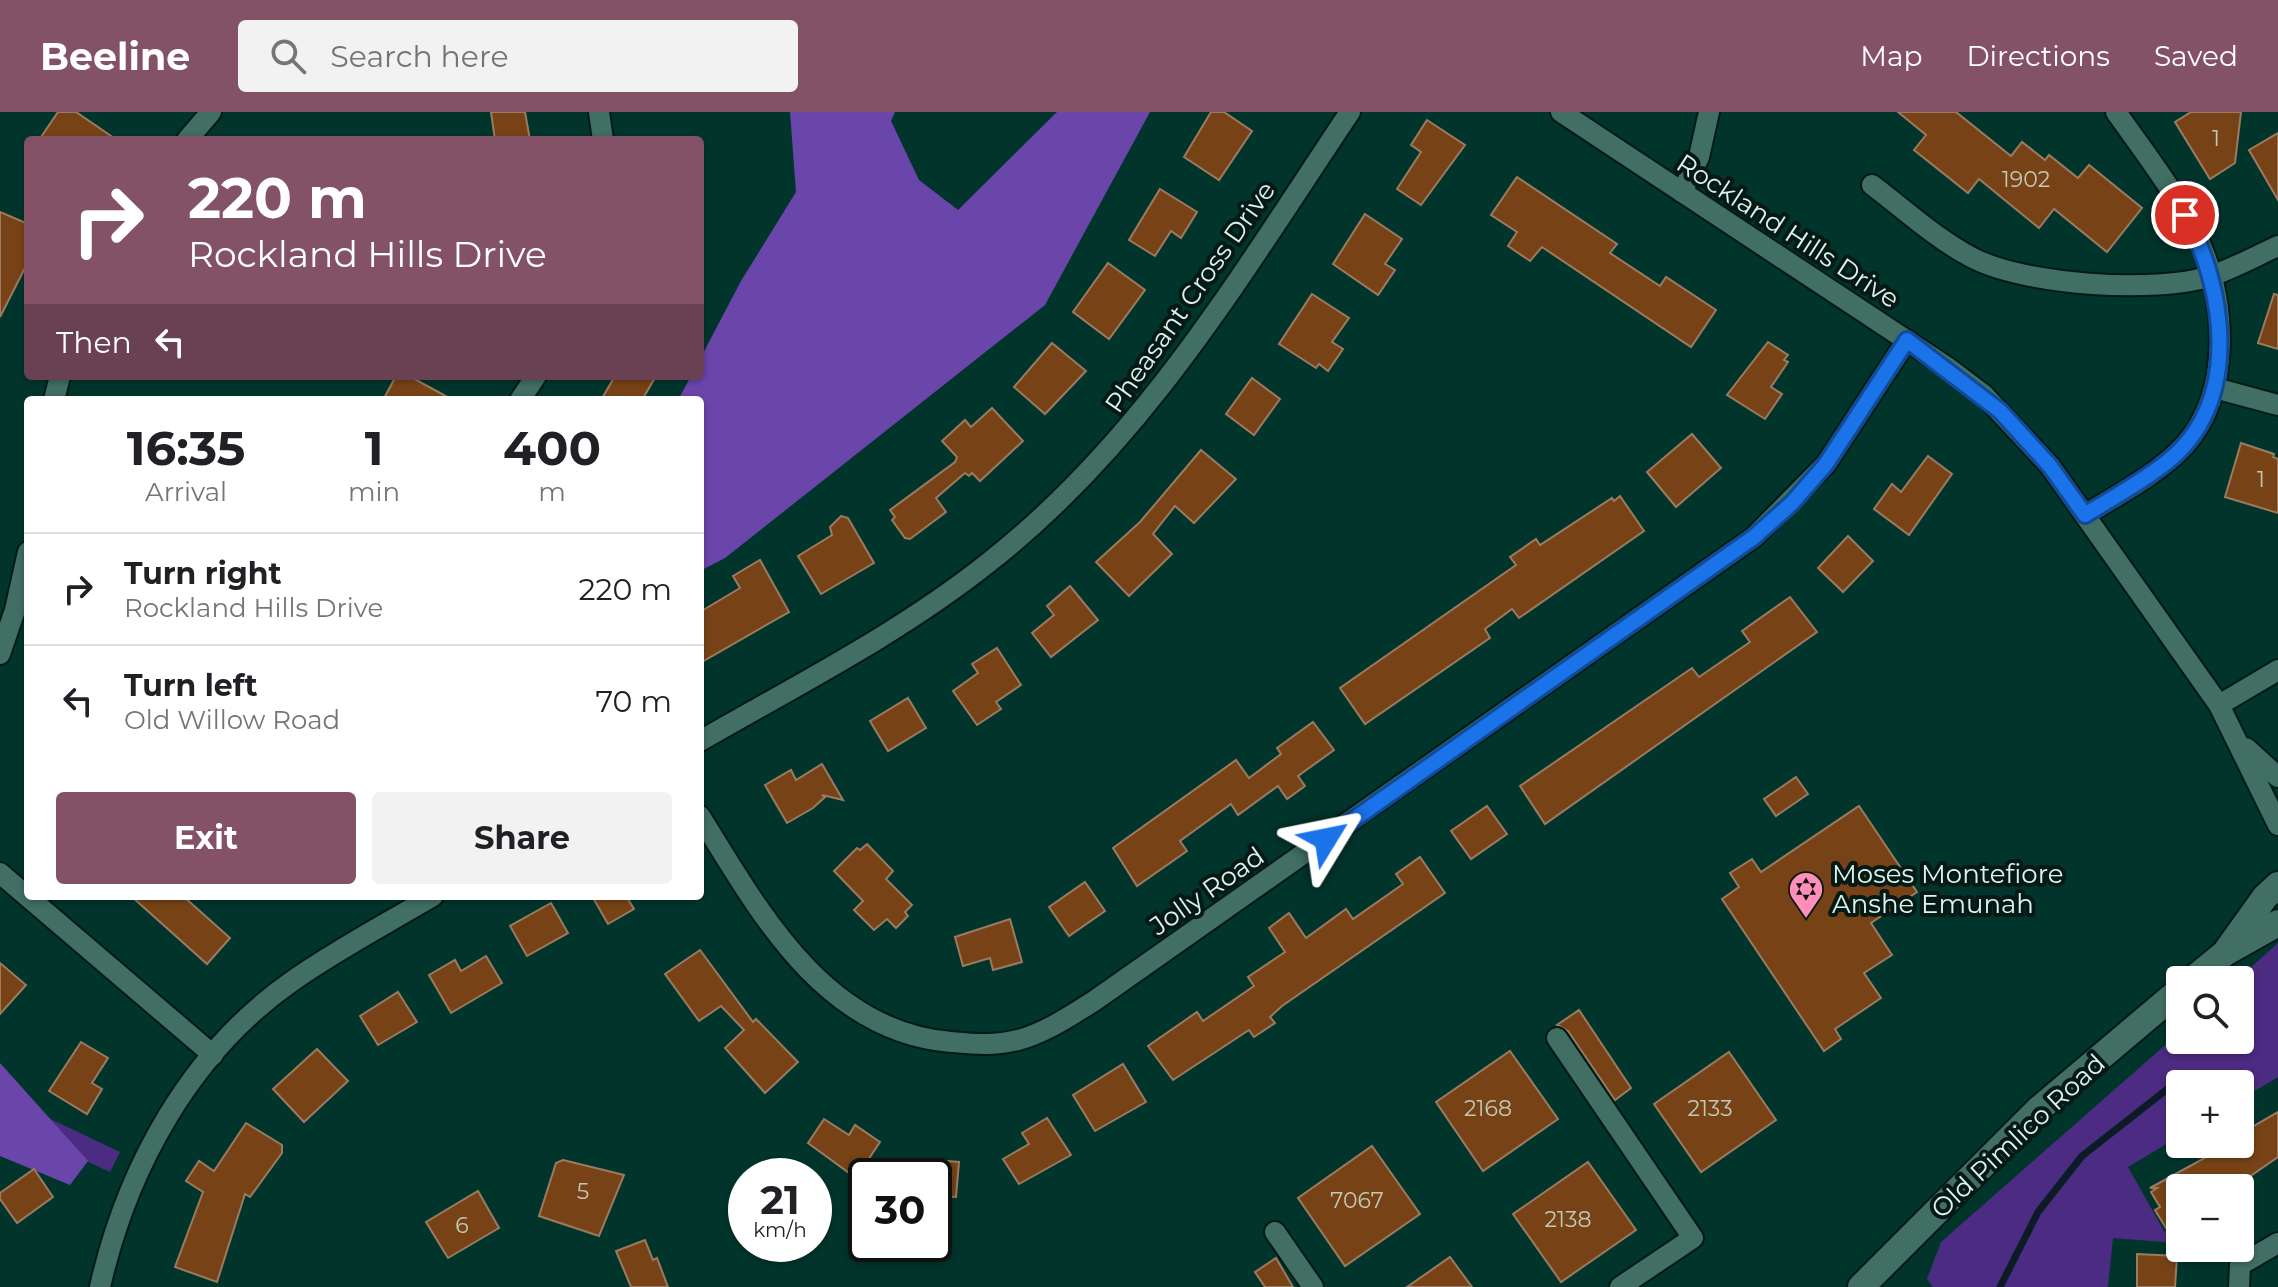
<!DOCTYPE html>
<html lang="en">
<head>
<meta charset="utf-8">
<style>
	body { margin:0; font-family:Montserrat,sans-serif; background:#f2f2f2; color:#202124; height:100vh; display:flex; flex-direction:column; font-size:30px; white-space:nowrap }
	* { box-sizing:border-box; margin:0 }
	p { font-size:26px; color:#757577 }
	.icon { flex:none; width:44px; height:44px; fill:none; stroke:currentColor; stroke-width:2; stroke-linecap:round; stroke-linejoin:round }
	.map { position:relative; flex:1; overflow:hidden }
	.drawer { position:absolute; left:24px; top:284px; width:680px; height:504px; display:flex; flex-direction:column; background:#fff; border-radius:8px; box-shadow:0 2px 6px #0004 }
	.drawer>* { flex:none }
	.top-card { position:absolute; left:24px; top:24px; width:680px; height:244px; border-radius:8px; box-shadow:0 2px 6px #0004; background:#845267; color:#fff; overflow:hidden }
	.tools { position:absolute; left:2166px; top:854px; display:grid; gap:16px }
	.tools a { display:grid; place-items:center; width:88px; height:88px; border-radius:8px; background:#fff; box-shadow:0 2px 6px #0004; font-size:40px }
	.speed { position:absolute; left:728px; top:1046px; display:flex; gap:16px; font-size:40px; font-weight:700; text-align:center }
	.speed>* { display:grid; place-content:center; width:104px; height:104px; border-radius:50%; background:#fff; box-shadow:0 2px 6px #0004; line-height:1 }
	.speed small { font-size:20px; font-weight:400 }
	.speed .limit { border:4px solid #111; border-radius:12px; background:#fff; color:#111 }
	.pin { position:absolute; display:grid; place-items:center; width:68px; height:68px; color:#fff; margin:-34px; border:4px solid #fff; border-radius:50%; box-shadow:0 2px 8px #0007 }
	.me { position:absolute; width:88px; margin:-44px; rotate:55deg; stroke-linejoin:round; filter:drop-shadow(0 0 6px #0008) }
	.turn { display:flex; align-items:center; gap:28px; height:168px; padding:0 32px; font-size:36px }
	.turn .icon { width:104px; height:104px; stroke-width:2.5 }
	.turn b { display:block; font-size:56px; line-height:68px }
	.then { display:flex; align-items:center; height:76px; padding:0 32px; background:#0003; gap:16px; font-size:30px }
	.eta { display:flex; justify-content:space-evenly; align-items:center; height:136px; text-align:center }
	.eta b { font-size:48px; font-weight:700; line-height:56px }
	.cta { display:flex; gap:16px; margin-top:auto; padding:16px 32px }
	.cta a { flex:1; height:92px; border-radius:8px; background:#845267; color:#fff; font-size:32px; font-weight:700; line-height:92px; text-align:center }
	.cta a+a { background:#f2f2f2; color:#202124 }
	ul { padding:0; list-style:none }
	li { display:flex; align-items:center; gap:24px; height:112px; padding:0 32px; border-top:2px solid #e0e0e0 }
	li div { flex:1 }
	li b { display:block; font-size:30px }
	li em { font-style:normal }
	header { display:flex; align-items:center; gap:48px; box-sizing:border-box; height:112px; padding:0 40px; background:#845267; color:#fff }
	header strong { font-size:38px }
	nav { display:flex; gap:44px; margin-inline-start:auto; font-size:28px }
	.search { width:560px; height:72px; background:#f2f2f2; display:flex; align-items:center; gap:20px; box-sizing:border-box; padding:0 28px; border-radius:8px; color:#757577; font-size:30px }
	.map>svg:first-child { display:block }
	.green { fill:#4c2b82 }
	.forest { fill:#6a46aa }
	.lines { fill:none; stroke-linecap:round; stroke-linejoin:round }
	.stream { stroke:#0b1c27; stroke-width:7 }
	.building { fill:#774316; stroke:#9b7a62; stroke-width:2 }
	.minor-casing { stroke:#031a15; stroke-width:24 }
	.tertiary-casing { stroke:#031a15; stroke-width:30 }
	.minor { stroke:#416f64; stroke-width:20 }
	.tertiary { stroke:#416f64; stroke-width:26 }
	.route-casing { stroke:#114b97; stroke-width:20 }
	.route { stroke:#1a73e8; stroke-width:14 }
	.labels { text-anchor:middle; stroke-width:8; stroke-linejoin:round; paint-order:stroke }
	.number-label { font-size:22px; fill:#c2c8b7 }
	.street-label { font-size:26px; fill:#dbf4ed; stroke:#061915 }
	.poi-label { font-size:26px; fill:#dbf4ed; stroke:#061915; text-anchor:start }
</style>
</head>
<body>
<header>
<strong>Beeline</strong>
<div class="search"><svg class="icon" aria-label="search" viewBox="0 0 24 24"><circle cx="10" cy="10" r="6"/><path d="M15 15l6 6"/></svg>Search here</div>
<nav><a>Map</a><a>Directions</a><a>Saved</a></nav>
</header>
<div class="map">
<svg width="2278" height="1175" viewBox="0 0 2278 1175">
	<rect width="100%" height="100%" fill="#01352c"/>
	<g class="green">
		<path d="M 2278,831 L 2278,965 L 2240,988 L 2240,972 L 2180,972 L 2180,1024 L 2128,1055 L 2164,1119 L 2170,1120 L 2177,1131 L 2113,1126 L 2108,1175 L 1933,1175 L 1927,1167 L 1941,1130 L 2180,920 L 2180,928 L 2240,928 L 2237,868 Z"/>
		<path d="M 0,983 L 120,1040 L 110,1060 L 0,1009 Z"/>
	</g>
	<g class="forest">
		<path d="M 790,0 L 895,0 L 891,9 L 919,68 L 958,98 L 1057,0 L 1150,0 L 1045,193 L 725,446 L 700,459 L 700,288 L 678,288 L 691,264 L 700,264 L 700,247 L 741,169 L 796,80 Z"/>
		<path d="M 0,951 L 88,1049 L 70,1073 L 0,1044 Z"/>
	</g>
	<g class="lines">
		<path class="stream" d="M 2000,1175 L 2038,1100 L 2082,1044 L 2184,964"/>
	</g>
	<g class="building">
		<path d="M 58,0 L 76,0 L 117,28 L 39,28 Z"/>
		<path d="M 491,0 L 525,0 L 530,28 L 495,28 Z"/>
		<path d="M 1211,0 L 1224,0 L 1252,19 L 1219,68 L 1184,45 Z"/>
		<path d="M 1898,0 L 1956,0 L 2011,44 L 2022,30 L 2045,48 L 2049,43 L 2078,66 L 2089,53 L 2142,96 L 2107,140 L 2054,97 L 2039,116 L 1979,67 L 1968,81 L 1914,38 L 1926,23 Z"/>
		<path d="M 2191,0 L 2241,0 L 2235,51 L 2210,67 L 2175,10 Z"/>
		<path d="M 1427,8 L 1465,33 L 1421,93 L 1397,77 L 1421,40 L 1411,33 Z"/>
		<path d="M 2278,21 L 2278,88 L 2249,38 Z"/>
		<path d="M 1517,65 L 1617,132 L 1610,141 L 1660,174 L 1666,165 L 1716,198 L 1691,235 L 1542,135 L 1530,149 L 1508,134 L 1517,120 L 1491,103 Z"/>
		<path d="M 1160,77 L 1197,100 L 1181,126 L 1171,119 L 1155,144 L 1129,128 Z"/>
		<path d="M 0,100 L 28,112 L 28,150 L 0,205 Z"/>
		<path d="M 1365,102 L 1402,127 L 1385,152 L 1395,158 L 1378,183 L 1333,152 Z"/>
		<path d="M 1108,151 L 1145,178 L 1109,227 L 1073,200 Z"/>
		<path d="M 1312,182 L 1349,206 L 1332,230 L 1343,237 L 1328,259 L 1319,252 L 1316,256 L 1279,232 Z"/>
		<path d="M 2274,182 L 2278,183 L 2278,237 L 2258,231 Z"/>
		<path d="M 1768,230 L 1788,243 L 1784,248 L 1788,250 L 1771,275 L 1782,282 L 1765,307 L 1727,283 Z"/>
		<path d="M 1052,231 L 1086,259 L 1045,302 L 1014,275 Z"/>
		<path d="M 396,264 L 409,264 L 453,288 L 383,288 Z"/>
		<path d="M 615,264 L 656,264 L 642,288 L 601,288 Z"/>
		<path d="M 1252,266 L 1280,287 L 1254,323 L 1226,302 Z"/>
		<path d="M 992,296 L 1023,329 L 980,369 L 972,361 L 969,364 L 965,361 L 936,386 L 946,400 L 910,427 L 905,426 L 892,408 L 895,405 L 890,398 L 955,350 L 957,345 L 942,329 L 965,308 L 971,315 Z"/>
		<path d="M 1692,322 L 1721,356 L 1676,395 L 1647,360 Z"/>
		<path d="M 2241,331 L 2274,342 L 2273,345 L 2278,347 L 2278,401 L 2225,385 Z"/>
		<path d="M 1201,338 L 1236,367 L 1194,411 L 1175,394 L 1153,422 L 1172,442 L 1129,484 L 1096,450 L 1140,410 Z"/>
		<path d="M 1928,344 L 1952,362 L 1909,423 L 1874,397 L 1892,372 L 1901,380 Z"/>
		<path d="M 1620,384 L 1644,419 L 1519,506 L 1512,497 L 1485,517 L 1490,526 L 1365,612 L 1340,576 L 1516,453 L 1510,445 L 1536,427 L 1540,433 L 1612,386 L 1614,389 Z"/>
		<path d="M 841,404 L 848,406 L 874,451 L 821,482 L 798,444 L 832,423 L 830,415 Z"/>
		<path d="M 1848,424 L 1873,449 L 1843,480 L 1818,456 Z"/>
		<path d="M 760,448 L 789,500 L 700,551 L 700,500 L 740,476 L 733,464 Z"/>
		<path d="M 1070,474 L 1098,508 L 1051,545 L 1032,521 L 1054,503 L 1047,494 Z"/>
		<path d="M 1790,485 L 1817,520 L 1545,712 L 1520,674 L 1692,556 L 1699,565 L 1750,530 L 1742,519 Z"/>
		<path d="M 997,536 L 1021,573 L 996,590 L 1001,597 L 977,613 L 953,579 L 978,561 L 972,552 Z"/>
		<path d="M 908,586 L 926,616 L 888,639 L 870,609 Z"/>
		<path d="M 1313,610 L 1334,638 L 1298,664 L 1305,674 L 1287,687 L 1278,674 L 1238,703 L 1231,692 L 1180,729 L 1187,739 L 1137,774 L 1113,736 L 1236,648 L 1249,666 L 1281,642 L 1277,636 Z"/>
		<path d="M 822,652 L 843,688 L 822,683 L 825,685 L 813,696 L 787,711 L 765,673 L 791,658 L 796,668 Z"/>
		<path d="M 1796,665 L 1808,682 L 1776,704 L 1764,687 Z"/>
		<path d="M 1487,694 L 1507,722 L 1471,747 L 1451,719 Z"/>
		<path d="M 1859,694 L 1917,780 L 1871,811 L 1892,843 L 1864,861 L 1881,886 L 1835,917 L 1841,927 L 1824,939 L 1722,787 L 1739,775 L 1730,761 L 1752,747 L 1761,760 Z"/>
		<path d="M 867,732 L 893,759 L 886,767 L 912,793 L 905,800 L 908,804 L 896,816 L 887,807 L 874,818 L 854,798 L 863,789 L 834,759 L 857,736 L 860,738 Z"/>
		<path d="M 1420,745 L 1445,781 L 1282,894 L 1270,905 L 1275,911 L 1254,925 L 1249,918 L 1173,968 L 1148,934 L 1197,900 L 1203,909 L 1254,874 L 1248,865 L 1285,840 L 1269,816 L 1289,801 L 1306,826 L 1346,797 L 1353,807 L 1403,772 L 1396,762 Z"/>
		<path d="M 1085,770 L 1105,799 L 1069,824 L 1049,795 Z"/>
		<path d="M 131,784 L 183,784 L 230,826 L 207,852 Z"/>
		<path d="M 592,784 L 626,784 L 634,797 L 608,812 Z"/>
		<path d="M 551,791 L 568,821 L 527,844 L 510,814 Z"/>
		<path d="M 1010,807 L 1022,850 L 993,858 L 990,846 L 963,854 L 955,825 Z"/>
		<path d="M 700,838 L 753,910 L 756,907 L 798,950 L 765,981 L 725,936 L 744,918 L 721,894 L 699,909 L 665,862 Z"/>
		<path d="M 486,844 L 502,871 L 451,901 L 429,863 L 455,848 L 461,859 Z"/>
		<path d="M 0,851 L 26,873 L 0,902 Z"/>
		<path d="M 398,880 L 417,910 L 378,933 L 360,904 Z"/>
		<path d="M 1579,898 L 1631,976 L 1615,988 L 1568,919 L 1557,913 Z"/>
		<path d="M 81,930 L 108,946 L 92,971 L 102,977 L 87,1002 L 49,979 Z"/>
		<path d="M 317,937 L 348,969 L 304,1010 L 273,977 Z"/>
		<path d="M 1510,939 L 1558,1007 L 1483,1059 L 1436,990 Z"/>
		<path d="M 1729,940 L 1776,1008 L 1701,1060 L 1654,992 Z"/>
		<path d="M 1123,952 L 1146,990 L 1095,1019 L 1073,983 Z"/>
		<path d="M 2278,1000 L 2278,1045 L 2233,1076 L 2180,1076 L 2180,1128 L 2171,1113 L 2166,1116 L 2155,1098 L 2160,1095 L 2151,1080 L 2157,1076 L 2150,1076 L 2230,1032 L 2240,1032 L 2240,1022 Z"/>
		<path d="M 1047,1006 L 1071,1043 L 1019,1072 L 1003,1047 L 1029,1032 L 1022,1021 Z"/>
		<path d="M 824,1007 L 849,1023 L 855,1013 L 880,1030 L 856,1066 L 808,1031 Z"/>
		<path d="M 246,1011 L 282,1033 L 282,1041 L 250,1085 L 245,1082 L 217,1170 L 175,1155 L 203,1080 L 186,1069 L 199,1049 L 214,1059 Z"/>
		<path d="M 1372,1034 L 1420,1102 L 1345,1154 L 1298,1086 Z"/>
		<path d="M 563,1048 L 624,1063 L 599,1124 L 539,1104 L 556,1051 Z"/>
		<path d="M 934,1048 L 959,1050 L 956,1085 L 934,1084 Z"/>
		<path d="M 1588,1050 L 1636,1118 L 1561,1170 L 1513,1102 Z"/>
		<path d="M 34,1057 L 53,1085 L 17,1111 L 0,1087 L 0,1081 Z"/>
		<path d="M 478,1079 L 499,1116 L 448,1146 L 426,1110 Z"/>
		<path d="M 645,1128 L 653,1148 L 657,1146 L 668,1175 L 631,1175 L 616,1139 Z"/>
		<path d="M 2137,1142 L 2177,1144 L 2175,1175 L 2137,1175 Z"/>
		<path d="M 1450,1145 L 1472,1175 L 1407,1175 Z"/>
		<path d="M 1276,1146 L 1293,1175 L 1265,1175 L 1255,1160 Z"/>
	</g>
	<g class="lines">
		<g class="minor-casing">
			<g id="minor">
				<path d="M 599,0 L 603,28"/>
				<path d="M 1561,0 L 1947,255 L 1984,283 L 2050,354 L 2219,593 L 2278,713"/>
				<path d="M 187,28 L 211,0"/>
				<path d="M 1872,73 C 1904,97 1935,126 1971,145 C 2022,173 2156,182 2211,164 C 2234,156 2256,144 2278,134"/>
				<path d="M 1682,80 L 1699,45 L 1709,0"/>
				<path d="M 2215,276 L 2278,293"/>
				<path d="M 54,288 L 60,264"/>
				<path d="M 520,288 L 536,264"/>
				<path d="M 2085,403 C 2119,382 2158,362 2185,333 C 2232,279 2226,190 2199,129 C 2178,83 2145,41 2116,0"/>
				<path d="M 0,542 L 15,498 L 28,440"/>
				<path d="M 2219,593 L 2278,558"/>
				<path d="M 700,629 C 797,573 900,521 988,451 C 1143,330 1242,161 1350,0"/>
				<path d="M 2246,636 L 2278,665"/>
				<path d="M 700,704 C 760,801 825,920 951,930 C 974,932 995,934 1018,928 C 1045,921 1070,904 1094,889 L 1754,425 L 1826,352 L 1907,228"/>
				<path d="M 0,761 L 213,943"/>
				<path d="M 1557,926 L 1693,1126 L 1620,1175"/>
				<path d="M 1275,1120 L 1313,1175"/>
				<path d="M 100,1175 C 127,1056 190,941 291,870 C 336,838 386,812 433,784"/>
				<path d="M 2239,1175 L 2240,1153 L 2278,1131"/>
			</g>
		</g>
		<g class="tertiary-casing">
			<g id="tertiary">
				<path d="M 2227,838 L 2265,785 L 2278,773"/>
				<path d="M 2192,868 L 2225,841 L 2278,811"/>
				<path d="M 1861,1175 L 2039,997 L 2180,878"/>
			</g>
		</g>
		<use href="#minor" class="minor"/>
		<use href="#tertiary" class="tertiary"/>
	</g>
	<g class="lines">
		<g class="route-casing">
			<path id="route" d="M 1326,727 L 1754,425 L 1792,391 L 1826,352 L 1907,228 L 2000,299 L 2050,354 L 2085,403 C 2112,386 2142,370 2167,350 C 2242,291 2226,177 2185,103"/>
		</g>
		<use href="#route" class="route"/>
	</g>
	<defs>
		<g id="synagogue-pin" transform="scale(1.8)"><path d="M0 17L-7.5 6A9.5 9.5 0 1 1 7.5 6Z" fill="#ff8eb9" stroke="#061915"/><path d="M0-6.5L5.6 3.2H-5.6ZM0 6.5L5.6-3.2H-5.6Z" fill="#111"/></g>
	</defs>
	<g fill-rule="evenodd">
		<use href="#synagogue-pin" x="1806" y="777"/>
	</g>
	<g class="labels">
		<g class="number-label">
			<text x="2216" y="34">1</text>
			<text x="2026" y="75">1902</text>
			<text x="2261" y="375">1</text>
			<text x="1488" y="1004">2168</text>
			<text x="1710" y="1004">2133</text>
			<text x="583" y="1087">5</text>
			<text x="1357" y="1096">7067</text>
			<text x="1568" y="1115">2138</text>
			<text x="462" y="1121">6</text>
		</g>
		<g class="street-label">
			<text transform="translate(1788 119) rotate(33)" y="9">Rockland Hills Drive</text>
			<text transform="translate(1190 185) rotate(-55)" y="9">Pheasant Cross Drive</text>
			<text transform="translate(1207 779) rotate(-35)" y="9">Jolly Road</text>
			<text transform="translate(2018 1024) rotate(-43)" y="9">Old Pimlico Road</text>
		</g>
		<g class="poi-label">
			<text x="1832" y="771">Moses Montefiore<tspan x="1832" dy="30">Anshe Emunah</tspan></text>
		</g>
	</g>
</svg>
<div class="tools">
<a><svg class="icon" aria-label="search" viewBox="0 0 24 24"><circle cx="10" cy="10" r="6"/><path d="M15 15l6 6"/></svg></a>
<a>+</a>
<a>−</a>
</div>
<div class="speed"><div>21<small>km/h</small></div><div class="limit">30</div></div>
<div class="pin" style="left:2185px;top:103px;background:#d93025"><svg class="icon" aria-label="arrive" viewBox="0 0 24 24"><path d="M6 21V4h12l-3 4 3 4H6"/></svg></div>
<svg class="me" style="left:1326px;top:727px" viewBox="-20 -20 40 40"><path d="M0-17L14 15 0 8-14 15z" fill="#1a73e8" stroke="#fff" stroke-width="4"/></svg>
<div class="top-card">
<div class="turn"><svg class="icon" aria-label="right" viewBox="0 0 24 24"><path d="M7 20v-9h11M14 6l5 5-5 5"/></svg><div><b>220 m</b>Rockland Hills Drive</div></div>
<div class="then">Then<svg class="icon" aria-label="left" viewBox="0 0 24 24"><path d="M17 20v-9H6M10 6l-5 5 5 5"/></svg></div>
</div>
<section class="drawer">
<div class="eta">
<div><b>16:35</b><p>Arrival</p></div>
<div><b>1</b><p>min</p></div>
<div><b>400</b><p>m</p></div>
</div>
<ul>
<li><svg class="icon" aria-label="right" viewBox="0 0 24 24"><path d="M7 20v-9h11M14 6l5 5-5 5"/></svg><div><b>Turn right</b><p>Rockland Hills Drive</p></div><em>220 m</em></li>
<li><svg class="icon" aria-label="left" viewBox="0 0 24 24"><path d="M17 20v-9H6M10 6l-5 5 5 5"/></svg><div><b>Turn left</b><p>Old Willow Road</p></div><em>70 m</em></li>
</ul>
<div class="cta"><a>Exit</a><a>Share</a></div>
</section>
</div>
</body>
</html>
